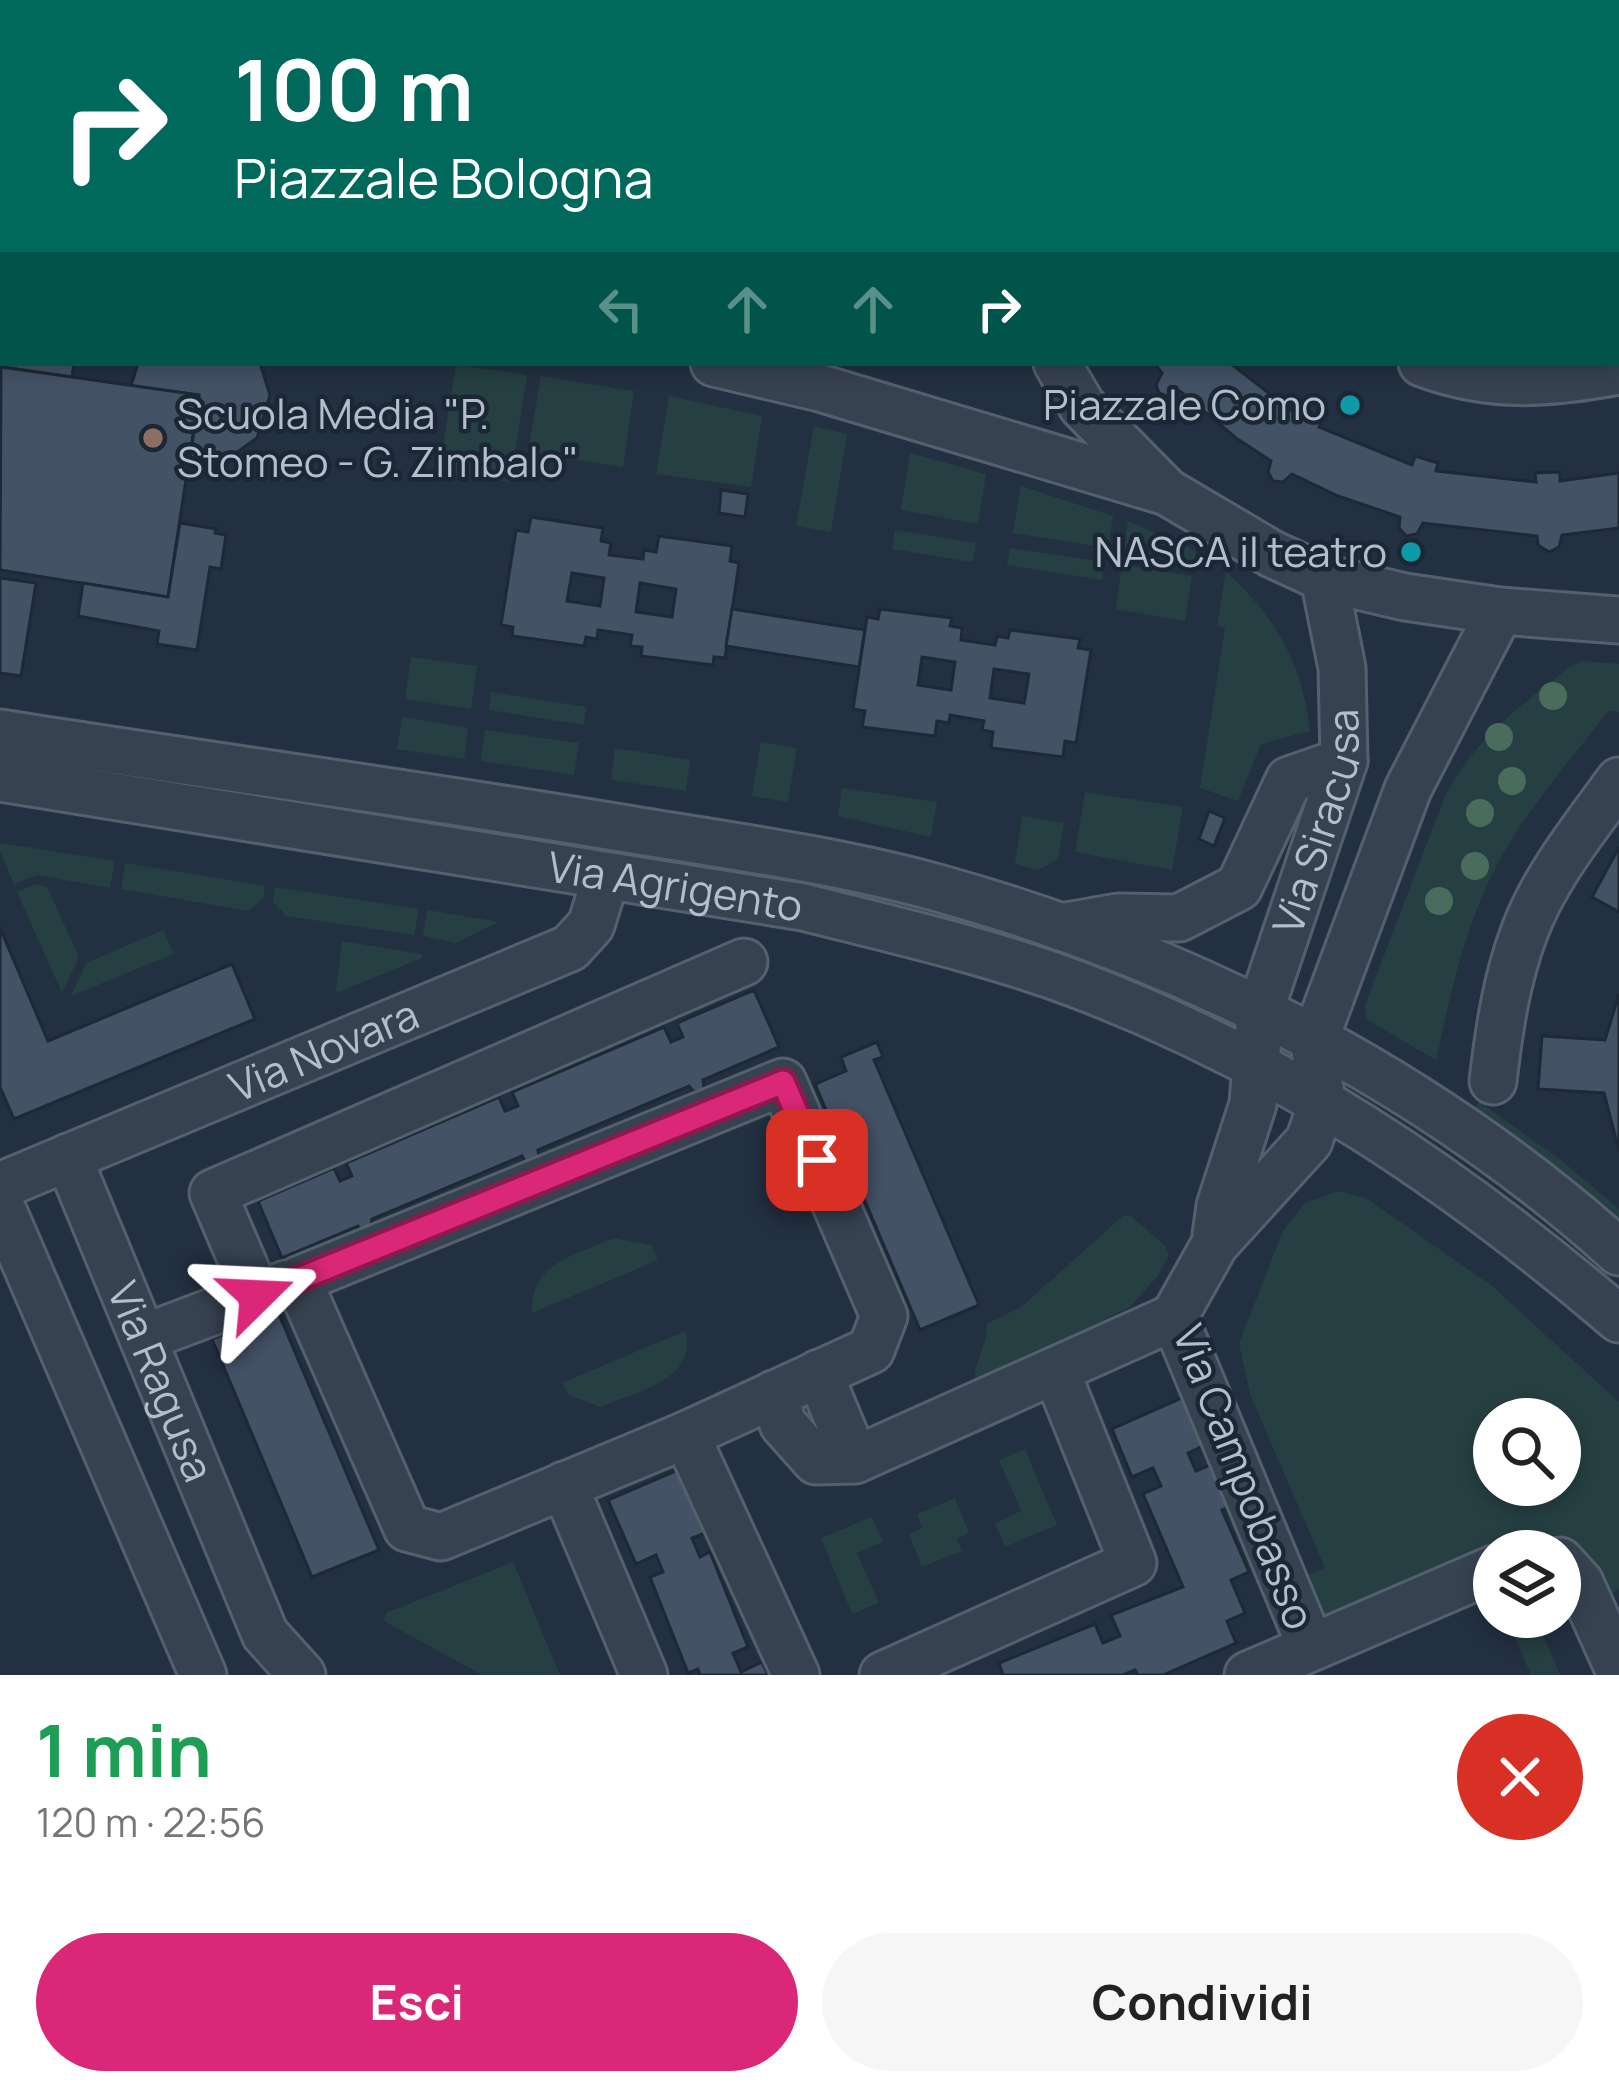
<!DOCTYPE html>
<html lang="it">
<head>
<meta charset="utf-8">
<style>
	body { margin:0; font-family:Manrope,sans-serif; background:#f6f6f6; color:#222; height:100vh; display:flex; flex-direction:column; font-size:45px; white-space:nowrap }
	* { box-sizing:border-box; margin:0 }
	p { font-size:39px; color:#767676 }
	.icon { flex:none; width:66px; height:66px; fill:none; stroke:currentColor; stroke-width:2; stroke-linecap:round; stroke-linejoin:round }
	.map { position:relative; height:1675px; overflow:hidden }
	.details { display:flex; flex-direction:column; background:#fff; flex:1 }
	.details>* { flex:none }
	.top-card { position:absolute; left:0px; top:0px; width:1620px; height:366px; box-shadow:0 6px 18px #0003; background:#00695c; color:#fff; overflow:hidden }
	.fabs { position:absolute; left:1473px; top:1398px; display:grid; gap:24px }
	.fabs a { display:grid; place-items:center; width:108px; height:108px; border-radius:50%; background:#fff; box-shadow:0 6px 18px #0003; font-size:60px }
	.pin { position:absolute; display:grid; place-items:center; width:102px; height:102px; color:#fff; margin:-51px; border-radius:24px; box-shadow:0 6px 18px #0006 }
	.me { position:absolute; width:132px; margin:-66px; rotate:69deg; stroke-linejoin:round; filter:drop-shadow(0 0 9px #0008) }
	.turn { display:flex; align-items:center; gap:42px; height:252px; padding:0 36px; font-size:54px }
	.turn .icon { width:156px; height:156px; stroke-width:2.5 }
	.turn b { display:block; font-size:84px; line-height:102px }
	.lanes { display:flex; align-items:center; height:114px; padding:0 36px; background:#0003; justify-content:center; gap:60px; direction:ltr }
	.lanes .off { opacity:.35 }
	.round { display:grid; place-items:center; flex:none; width:126px; height:126px; border-radius:63px; background:#f6f6f6 }
	.headline { display:flex; align-items:center; justify-content:space-between; height:204px; padding:0 36px }
	h1 { font-size:72px; font-weight:700; line-height:90px; color:#1e9e55 }
	.button { display:flex; gap:24px; margin-top:auto; padding:24px 36px }
	.button a { flex:1; height:138px; border-radius:72px; background:#db2777; color:#fff; font-size:48px; font-weight:700; line-height:138px; text-align:center }
	.button a+a { background:#f6f6f6; color:#222 }
	.map>svg:first-child { display:block }
	.green { fill:#253f42; fill-rule:evenodd }
	.building { fill:#445266; stroke:#1e2938; stroke-width:3; fill-rule:evenodd }
	.lines { fill:none; stroke-linecap:round; stroke-linejoin:round }
	.minor-casing { stroke:#55606e; stroke-width:51 }
	.minor { stroke:#374251; stroke-width:45 }
	.tree { fill:#4a6c5d }
	.route-casing { stroke:#8e194d; stroke-width:30 }
	.route { stroke:#db2777; stroke-width:21 }
	.culture-dot { fill:#0f9aa8; stroke:#1c2736; stroke-width:4.5 }
	.education-dot { fill:#8d6e63; stroke:#1c2736; stroke-width:4.5 }
	.labels { text-anchor:middle; stroke-width:9; stroke-linejoin:round; paint-order:stroke }
	.poi-label { font-size:42px; fill:#b4bdcb; stroke:#1c2736; text-anchor:end }
	.street-label { font-size:42px; fill:#b4bdcb; stroke:#1c2736 }
</style>
</head>
<body>
<div class="map">
<svg width="1619" height="1675" viewBox="0 0 1619 1675">
	<rect width="100%" height="100%" fill="#233041"/>
	<g class="green">
		<path d="M 456,365 L 527,375 L 510,482 L 439,471 Z"/>
		<path d="M 541,376 L 634,391 L 623,467 L 528,452 Z"/>
		<path d="M 669,396 L 762,416 L 751,487 L 656,474 Z"/>
		<path d="M 814,426 L 847,434 L 831,532 L 796,526 Z"/>
		<path d="M 910,453 L 986,474 L 978,524 L 901,510 Z"/>
		<path d="M 1021,486 L 1113,516 L 1108,548 L 1013,533 Z"/>
		<path d="M 1128,521 L 1196,551 L 1194,562 L 1124,550 Z"/>
		<path d="M 895,530 L 976,543 L 973,562 L 892,549 Z"/>
		<path d="M 1010,548 L 1105,562 L 1102,580 L 1007,565 Z"/>
		<path d="M 1122,564 L 1192,576 L 1185,621 L 1116,609 Z"/>
		<path d="M 1226,572 C 1276,616 1303,666 1310,731 L 1261,744 L 1238,801 L 1200,788 L 1225,628 L 1217,626 Z"/>
		<path d="M 411,657 L 477,666 L 471,709 L 405,699 Z"/>
		<path d="M 1583,661 L 1619,664 L 1619,712 L 1608,711 C 1571,760 1527,809 1498,863 C 1465,925 1451,993 1436,1060 L 1366,1019 L 1365,1005 L 1445,796 C 1476,737 1519,708 1569,667 Z"/>
		<path d="M 491,692 L 586,707 L 584,725 L 489,710 Z"/>
		<path d="M 402,717 L 468,728 L 464,759 L 397,749 Z"/>
		<path d="M 485,730 L 579,743 L 574,775 L 481,761 Z"/>
		<path d="M 761,742 L 797,748 L 788,802 L 752,796 Z"/>
		<path d="M 615,748 L 690,760 L 686,791 L 611,780 Z"/>
		<path d="M 842,788 L 937,802 L 931,837 L 838,816 Z"/>
		<path d="M 1085,792 L 1183,807 L 1172,870 L 1075,852 Z"/>
		<path d="M 1022,816 L 1064,823 L 1058,859 L 1038,870 L 1015,864 Z"/>
		<path d="M 0,843 L 115,861 L 110,888 L 37,875 L 14,884 L 0,852 Z"/>
		<path d="M 125,863 L 265,886 L 263,899 L 248,911 L 121,889 Z"/>
		<path d="M 35,884 L 47,887 L 79,957 L 62,993 L 17,892 Z"/>
		<path d="M 275,887 L 419,909 L 414,935 L 286,916 L 273,901 Z"/>
		<path d="M 427,910 L 494,921 L 496,923 L 456,943 L 423,936 Z"/>
		<path d="M 163,930 L 174,954 L 71,996 L 86,963 Z"/>
		<path d="M 342,941 L 422,954 L 422,958 L 339,992 L 336,990 Z"/>
		<path d="M 1479,1102 L 1560,1159 L 1619,1209 L 1619,1223 L 1474,1110 Z"/>
		<path d="M 1338,1191 L 1366,1198 L 1492,1286 L 1619,1402 L 1619,1589 L 1611,1594 C 1587,1553 1585,1539 1536,1532 L 1326,1624 L 1320,1621 L 1305,1576 L 1325,1568 L 1250,1394 L 1239,1343 L 1283,1231 L 1305,1203 ZM 1494,1419 L 1560,1419 L 1560,1485 L 1494,1485 Z"/>
		<path d="M 1130,1215 L 1165,1246 L 1169,1255 L 1157,1277 L 1130,1307 L 975,1383 C 972,1362 989,1346 986,1324 L 1021,1307 L 1123,1216 Z"/>
		<path d="M 613,1238 L 651,1245 L 658,1260 L 532,1313 C 529,1263 575,1256 613,1238 Z"/>
		<path d="M 685,1331 C 699,1380 635,1392 601,1407 L 570,1396 L 562,1383 Z"/>
		<path d="M 1025,1449 L 1057,1525 L 1005,1547 L 995,1523 L 1021,1511 L 999,1460 Z"/>
		<path d="M 955,1498 L 969,1533 L 957,1539 L 962,1551 L 922,1567 L 909,1534 L 922,1528 L 917,1514 Z"/>
		<path d="M 872,1517 L 883,1542 L 857,1553 L 879,1603 L 852,1614 L 821,1538 Z"/>
		<path d="M 513,1562 L 560,1675 L 482,1675 L 384,1621 L 386,1613 Z"/>
		<path d="M 1535,1617 L 1560,1675 L 1531,1675 L 1511,1628 Z"/>
	</g>
	<g class="building">
		<path d="M 949,0 L 1088,0 L 1085,3 Z"/>
		<path d="M 0,329 L 3,363 L 74,363 L 72,377 L 1,367 L 0,374 Z"/>
		<path d="M 138,363 L 260,363 L 270,395 L 257,438 L 222,463 L 189,466 L 199,395 L 131,386 Z"/>
		<path d="M 1154,363 L 1230,363 L 1297,415 L 1302,408 L 1323,420 L 1319,427 L 1412,465 L 1415,456 L 1438,463 L 1436,471 L 1536,482 L 1535,473 L 1560,472 L 1560,481 L 1619,473 L 1619,528 L 1562,535 L 1559,547 L 1549,552 L 1538,545 L 1537,536 L 1423,523 L 1417,534 L 1406,536 L 1399,528 L 1400,517 L 1338,496 L 1292,474 L 1283,482 L 1273,481 L 1268,472 L 1271,461 L 1236,438 L 1180,391 L 1169,397 L 1159,393 L 1156,385 L 1162,373 Z"/>
		<path d="M 1,367 L 199,395 L 168,597 L 0,570 Z"/>
		<path d="M 721,490 L 748,494 L 745,517 L 719,513 Z"/>
		<path d="M 531,517 L 603,528 L 601,541 L 611,543 L 609,555 L 643,559 L 644,550 L 656,552 L 659,536 L 732,546 L 730,561 L 739,563 L 725,658 L 714,657 L 713,665 L 641,656 L 642,647 L 630,646 L 632,635 L 598,630 L 597,639 L 586,637 L 584,646 L 512,636 L 513,627 L 501,625 L 516,530 L 528,532 ZM 572,573 L 604,578 L 600,606 L 567,601 ZM 640,583 L 676,589 L 672,617 L 636,612 Z"/>
		<path d="M 180,523 L 216,529 L 215,533 L 226,535 L 221,569 L 210,567 L 197,650 L 157,644 L 159,631 L 78,616 L 83,583 L 168,597 Z"/>
		<path d="M 0,578 L 36,583 L 21,676 L 0,673 Z"/>
		<path d="M 732,609 L 865,630 L 859,667 L 726,646 Z"/>
		<path d="M 880,609 L 952,618 L 950,626 L 962,628 L 961,640 L 995,645 L 997,636 L 1008,638 L 1010,630 L 1080,639 L 1078,648 L 1091,650 L 1076,743 L 1065,741 L 1063,757 L 991,748 L 993,732 L 982,730 L 984,721 L 950,715 L 949,723 L 937,721 L 935,736 L 862,727 L 865,711 L 853,709 L 867,617 L 878,619 ZM 922,657 L 955,662 L 951,690 L 918,685 ZM 994,669 L 1029,674 L 1024,703 L 990,698 Z"/>
		<path d="M 1209,811 L 1225,818 L 1214,846 L 1199,839 Z"/>
		<path d="M 1619,847 L 1619,912 L 1592,897 Z"/>
		<path d="M 0,928 L 48,1041 L 232,964 L 255,1019 L 14,1119 L 0,1087 Z"/>
		<path d="M 754,990 L 779,1047 L 703,1080 L 704,1090 L 694,1092 L 689,1086 L 538,1150 L 539,1157 L 527,1165 L 522,1156 L 372,1219 L 370,1231 L 362,1232 L 358,1226 L 282,1258 L 258,1201 L 334,1168 L 340,1181 L 352,1176 L 346,1163 L 499,1097 L 505,1111 L 518,1106 L 512,1092 L 664,1027 L 671,1042 L 683,1037 L 677,1023 Z"/>
		<path d="M 1619,994 L 1619,1151 L 1604,1093 L 1538,1089 L 1542,1036 L 1605,1040 Z"/>
		<path d="M 877,1042 L 883,1057 L 874,1060 L 979,1305 L 920,1330 L 815,1084 L 846,1071 L 841,1057 Z"/>
		<path d="M 278,1312 L 379,1550 L 312,1577 L 212,1339 Z"/>
		<path d="M 1182,1398 L 1203,1446 L 1188,1453 L 1196,1471 L 1210,1465 L 1229,1507 L 1222,1510 L 1249,1572 L 1231,1580 L 1245,1613 L 1227,1621 L 1236,1643 L 1163,1675 L 1138,1675 L 1135,1670 L 1123,1675 L 1003,1675 L 999,1663 L 1095,1624 L 1103,1643 L 1120,1636 L 1111,1615 L 1183,1587 L 1143,1494 L 1161,1486 L 1153,1468 L 1132,1477 L 1112,1429 Z"/>
		<path d="M 680,1469 L 708,1532 L 692,1538 L 700,1557 L 710,1552 L 748,1647 L 733,1653 L 741,1672 L 762,1662 L 768,1675 L 700,1675 L 698,1669 L 688,1673 L 650,1577 L 663,1572 L 656,1555 L 636,1564 L 608,1500 Z"/>
	</g>
	<g class="lines">
		<g class="minor-casing">
			<g id="minor">
				<path d="M 31,0 L 32,3"/>
				<path d="M 316,0 L 319,3"/>
				<path d="M 1250,0 L 1255,3"/>
				<path d="M 647,3 L 648,0"/>
				<path d="M 1185,3 L 1185,0"/>
				<path d="M 1617,204 L 1619,205"/>
				<path d="M 0,251 L 3,251"/>
				<path d="M 714,363 L 820,388 L 1167,492 L 1272,554 L 1324,578 L 1405,597 L 1500,611 L 1619,620"/>
				<path d="M 1057,363 L 1082,406 L 1165,490"/>
				<path d="M 1422,363 C 1492,389 1548,384 1619,371"/>
				<path d="M 0,733 C 209,766 418,794 627,829 C 731,846 836,860 938,888 C 1186,957 1427,1079 1619,1252"/>
				<path id="s1" d="M 0,778 L 803,907 C 894,930 988,951 1076,984 C 1282,1062 1453,1177 1619,1319"/>
				<path d="M 1061,927 L 1118,917 L 1179,918 L 1239,887 L 1289,780 L 1344,761"/>
				<path d="M 1493,1081 C 1499,1031 1506,981 1524,933 C 1544,878 1585,828 1619,781"/>
				<path d="M 783,1082 L 884,1316 L 871,1350 L 686,1435 L 441,1537 L 407,1528 L 298,1280 Z"/>
				<path id="s2" d="M 68,1157 L 265,1634 L 302,1675"/>
				<path id="s3" d="M 0,1186 L 570,948 L 591,925 L 606,877"/>
				<path d="M 0,1204 L 203,1675"/>
				<path id="s4" d="M 1216,1235 L 1220,1206 L 1253,1104 L 1260,1011 L 1344,761 L 1342,668 L 1324,578"/>
				<path d="M 257,1296 L 213,1193 L 744,962"/>
				<path d="M 143,1338 L 286,1284"/>
				<path d="M 819,1373 L 855,1460"/>
				<path d="M 774,1394 L 783,1424 L 816,1461 L 855,1460 L 1174,1317"/>
				<path d="M 686,1435 L 796,1675"/>
				<path d="M 564,1485 L 644,1675"/>
				<path d="M 1560,1561 L 1580,1583 L 1619,1670"/>
				<path d="M 1311,1647 L 1174,1317 L 1215,1244 L 1309,1141 L 1322,1103 L 1314,1042 L 1408,789 L 1500,611"/>
				<path d="M 883,1675 L 1133,1563 L 1056,1371"/>
				<path d="M 1248,1675 L 1494,1569"/>
			</g>
		</g>
		<use href="#minor" class="minor"/>
	</g>
	<g class="tree">
		<circle cx="1553" cy="696" r="14"/>
		<circle cx="1499" cy="737" r="14"/>
		<circle cx="1512" cy="781" r="14"/>
		<circle cx="1480" cy="813" r="14"/>
		<circle cx="1475" cy="866" r="14"/>
		<circle cx="1439" cy="901" r="14"/>
	</g>
	<g class="lines">
		<g class="route-casing">
			<path id="route" d="M 257,1296 L 783,1082 L 817,1160"/>
		</g>
		<use href="#route" class="route"/>
	</g>
	<g class="culture-dot">
		<circle cx="1350" cy="405" r="12"/>
		<circle cx="1411" cy="552" r="12"/>
	</g>
	<circle class="education-dot" cx="153" cy="438" r="12"/>
	<g class="labels">
		<g class="poi-label">
			<text x="1326" y="420">Piazzale Como</text>
			<text x="177" y="429" text-anchor="start">Scuola Media "P.<tspan x="177" dy="48">Stomeo - G. Zimbalo"</tspan></text>
			<text x="1387" y="567">NASCA il teatro</text>
		</g>
		<g class="street-label">
			<text dy="15" stroke="none"><textPath href="#s4" startOffset="429">Via Siracusa</textPath></text>
			<text dy="15" stroke="none"><textPath href="#s1" startOffset="684">Via Agrigento</textPath></text>
			<text dy="15" stroke="none"><textPath href="#s3" startOffset="351">Via Novara</textPath></text>
			<text dy="15" stroke="none"><textPath href="#s2" startOffset="243">Via Ragusa</textPath></text>
			<text transform="translate(1244 1477) rotate(69)" y="15">Via Campobasso</text>
		</g>
	</g>
</svg>
<div class="fabs">
<a><svg class="icon" aria-label="search" viewBox="0 0 24 24"><circle cx="10" cy="10" r="6"/><path d="M15 15l6 6"/></svg></a>
<a><svg class="icon" aria-label="layers" viewBox="0 0 24 24"><path d="M12 4l9 5-9 5-9-5zM3 14l9 5 9-5"/></svg></a>
</div>
<div class="pin" style="left:817px;top:1160px;background:#d93025"><svg class="icon" aria-label="arrive" viewBox="0 0 24 24"><path d="M6 21V4h12l-3 4 3 4H6"/></svg></div>
<svg class="me" style="left:257px;top:1296px" viewBox="-20 -20 40 40"><path d="M0-17L14 15 0 8-14 15z" fill="#db2777" stroke="#fff" stroke-width="4"/></svg>
<div class="top-card">
<div class="turn"><svg class="icon" aria-label="right" viewBox="0 0 24 24"><path d="M7 20v-9h11M14 6l5 5-5 5"/></svg><div><b>100 m</b>Piazzale Bologna</div></div>
<div class="lanes"><svg class="icon off" aria-label="left" viewBox="0 0 24 24"><path d="M17 20v-9H6M10 6l-5 5 5 5"/></svg><svg class="icon off" aria-label="ahead" viewBox="0 0 24 24"><path d="M12 20V5M6 11l6-6 6 6"/></svg><svg class="icon off" aria-label="ahead" viewBox="0 0 24 24"><path d="M12 20V5M6 11l6-6 6 6"/></svg><svg class="icon" aria-label="right" viewBox="0 0 24 24"><path d="M7 20v-9h11M14 6l5 5-5 5"/></svg></div>
</div>
</div>
<section class="details">
<div class="headline"><div><h1>1 min</h1><p>120 m · 22:56</p></div><a class="round" style="background:#d93025;color:#fff"><svg class="icon" aria-label="close" viewBox="0 0 24 24"><path d="M6 6l12 12M18 6L6 18"/></svg></a></div>
<div class="button"><a>Esci</a><a>Condividi</a></div>
</section>
</body>
</html>
